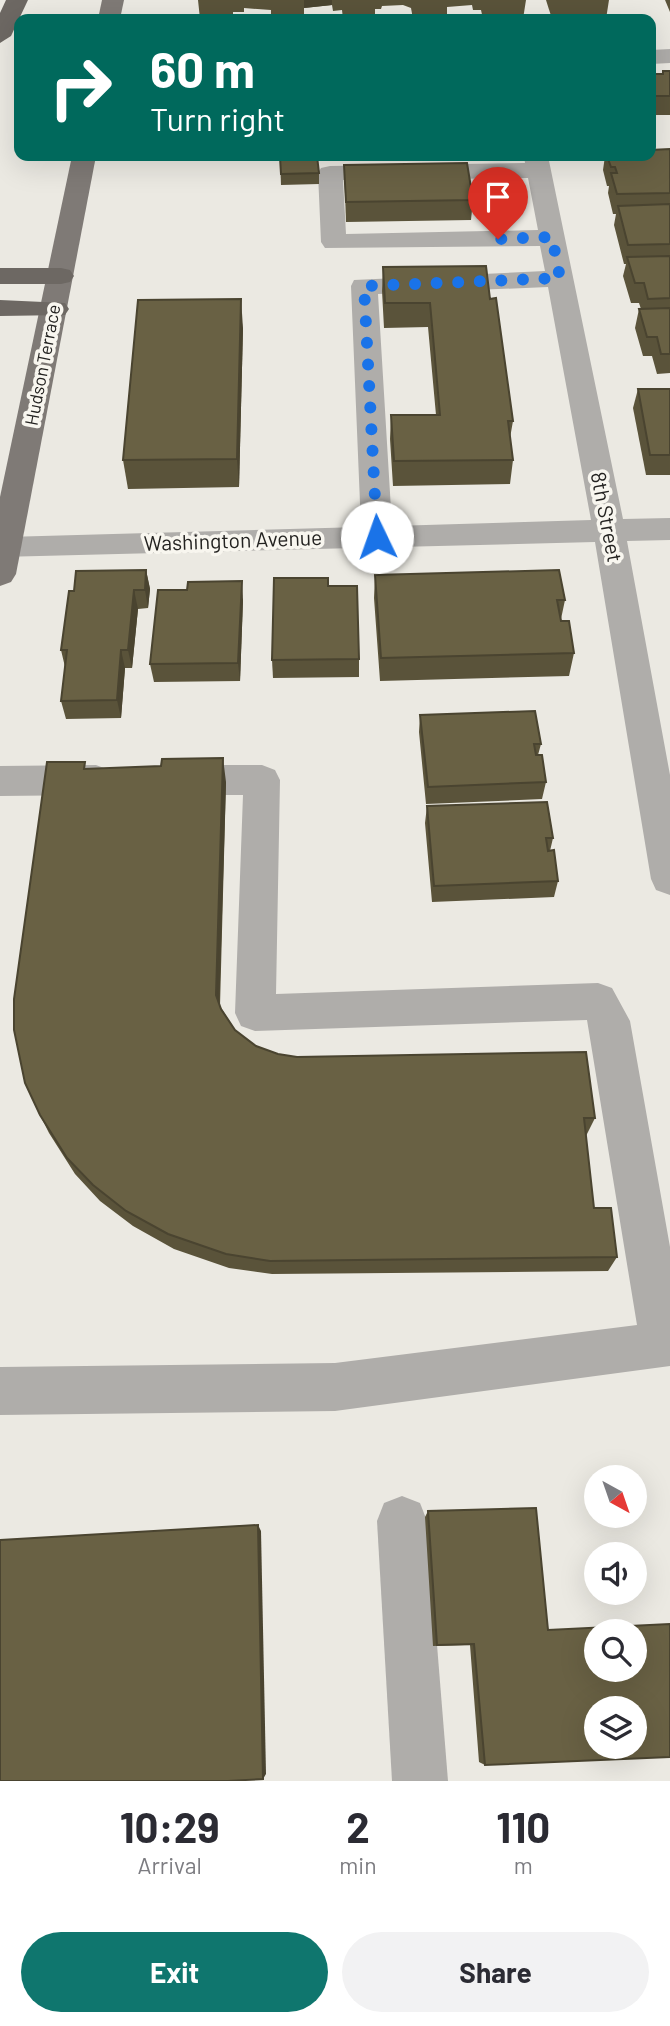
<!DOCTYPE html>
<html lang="en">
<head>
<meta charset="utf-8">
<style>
	body { margin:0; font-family:Barlow,sans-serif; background:#f2f2f3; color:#2b2b33; height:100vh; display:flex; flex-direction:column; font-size:26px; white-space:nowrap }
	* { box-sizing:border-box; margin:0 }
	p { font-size:23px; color:#7c7c81 }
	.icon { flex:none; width:38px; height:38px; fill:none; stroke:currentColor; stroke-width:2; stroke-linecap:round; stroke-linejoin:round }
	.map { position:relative; height:1781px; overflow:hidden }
	.drawer { display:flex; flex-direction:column; background:#fff; flex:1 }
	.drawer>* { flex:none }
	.banner { position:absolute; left:14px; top:14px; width:642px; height:147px; border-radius:14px; box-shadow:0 7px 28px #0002; background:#00695c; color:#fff; overflow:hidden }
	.needle { width:46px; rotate:140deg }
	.controls { position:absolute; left:584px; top:1465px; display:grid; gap:14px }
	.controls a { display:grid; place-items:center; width:63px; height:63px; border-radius:50%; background:#fff; box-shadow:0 7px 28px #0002; font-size:35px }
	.pin { position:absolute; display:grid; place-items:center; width:60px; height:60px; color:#fff; margin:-72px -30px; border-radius:50% 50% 50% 0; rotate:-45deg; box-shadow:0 0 7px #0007 }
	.pin .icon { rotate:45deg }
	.me { position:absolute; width:77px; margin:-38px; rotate:357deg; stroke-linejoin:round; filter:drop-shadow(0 0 5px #0008) }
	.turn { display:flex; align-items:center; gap:24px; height:147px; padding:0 21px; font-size:32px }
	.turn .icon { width:91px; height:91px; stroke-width:2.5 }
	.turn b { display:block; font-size:49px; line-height:60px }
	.eta { display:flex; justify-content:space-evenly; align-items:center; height:119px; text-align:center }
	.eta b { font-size:42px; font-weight:700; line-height:49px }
	.button { display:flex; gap:14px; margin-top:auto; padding:14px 21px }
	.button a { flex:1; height:80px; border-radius:42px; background:#0f766e; color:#fff; font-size:28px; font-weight:700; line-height:80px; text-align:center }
	.button a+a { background:#f2f2f3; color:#2b2b33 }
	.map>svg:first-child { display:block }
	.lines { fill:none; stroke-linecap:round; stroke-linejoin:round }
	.minor { fill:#afadaa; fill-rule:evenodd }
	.major { fill:#7f7a76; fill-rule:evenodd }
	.highway { fill:#6d6863; fill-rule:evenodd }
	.wall { fill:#5a533a }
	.shaded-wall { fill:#4a4430 }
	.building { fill:#696144; stroke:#4a4430; stroke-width:2; fill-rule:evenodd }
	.route { stroke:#1a73e8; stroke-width:12; stroke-dasharray:0 21.6 }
	.labels { text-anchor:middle; stroke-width:7; stroke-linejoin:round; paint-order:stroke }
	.far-street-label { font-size:18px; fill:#232220; stroke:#f8f6ef }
	.street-label { font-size:21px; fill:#232220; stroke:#f8f6ef }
</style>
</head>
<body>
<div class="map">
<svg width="670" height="1781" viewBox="0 0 670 1781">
	<rect width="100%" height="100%" fill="#ebe9e2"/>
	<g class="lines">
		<g class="minor">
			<path d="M 670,49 L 670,63 L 651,64 L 651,50 Z"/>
			<path d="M 524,156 L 548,156 L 623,519 L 670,518 L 670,540 L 627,541 L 670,775 L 670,895 L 656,890 L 651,879 L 595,542 L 0,557 L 0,539 L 6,537 L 361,527 L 351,286 L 354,280 L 545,271 L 540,246 L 325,248 L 321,242 L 318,173 L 321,168 L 330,166 L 525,163 ZM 528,178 L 538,230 L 346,234 L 343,180 ZM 548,287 L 591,520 L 392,526 L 378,294 Z"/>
			<path d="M 96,765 L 109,770 L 114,780 L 109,790 L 96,795 L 0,796 L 0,766 Z"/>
			<path d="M 174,765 L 262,765 L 275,770 L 280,780 L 276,994 L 598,983 L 612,988 L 630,1021 L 670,1247 L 670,1366 L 335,1411 L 0,1415 L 0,1367 L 335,1363 L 637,1325 L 587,1020 L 255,1031 L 241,1026 L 235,1013 L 243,795 L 174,795 L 161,790 L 156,780 L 161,770 Z"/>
			<path d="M 402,1496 L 420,1503 L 427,1521 L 448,1781 L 392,1781 L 377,1521 L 384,1503 Z"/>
		</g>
		<g class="major">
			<path d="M 102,0 L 124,0 L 120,19 L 98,19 Z"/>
			<path d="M 72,156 L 96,156 L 16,574 L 11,582 L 0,586 L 0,497 Z"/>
		</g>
		<g class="highway">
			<path d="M 6,0 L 28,0 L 11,36 L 0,43 L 0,13 Z"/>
			<path d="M 0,268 L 61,268 L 70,270 L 74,276 L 70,282 L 61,284 L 0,284 Z"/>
			<path d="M 0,300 L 65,303 L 69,309 L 65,315 L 0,316 Z"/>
		</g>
	</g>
	<g class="wall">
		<path d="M 198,0 L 526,0 L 523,19 L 483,19 L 481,10 L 473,10 L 472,5 L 447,7 L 447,19 L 413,19 L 411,8 L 403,5 L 382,6 L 381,9 L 375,9 L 375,19 L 343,19 L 342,10 L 333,11 L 332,5 L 304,8 L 304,19 L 271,19 L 271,10 L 244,8 L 244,12 L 233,12 L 233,19 L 200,19 Z"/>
		<path d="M 546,0 L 609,0 L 606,19 L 552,19 Z"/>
		<path d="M 665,0 L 670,0 L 670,12 Z"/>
		<path d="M 663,71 L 670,71 L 670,115 L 651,115 L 651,74 L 662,74 Z"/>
		<path d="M 670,150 L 670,373 L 657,374 L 652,356 L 643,356 L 635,328 L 639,309 L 641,309 L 639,303 L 631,303 L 623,276 L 626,264 L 624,264 L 614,225 L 616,214 L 613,214 L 608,193 L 609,186 L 607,186 L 603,170 L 605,156 L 651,156 Z"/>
		<path d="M 280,157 L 319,173 L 319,184 L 281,185 Z"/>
		<path d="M 344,165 L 473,200 L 471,220 L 346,222 Z"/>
		<path d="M 383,267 L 490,299 L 513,421 L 510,438 L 513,460 L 510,484 L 393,486 L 390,439 L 391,415 L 436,415 L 428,327 L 384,328 L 382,291 Z"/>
		<path d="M 243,328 L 239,487 L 128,489 L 123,460 Z"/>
		<path d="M 638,389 L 670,389 L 670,475 L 646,475 L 633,408 Z"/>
		<path d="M 146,570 L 150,589 L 148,608 L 138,609 L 132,668 L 125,668 L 121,718 L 66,719 L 61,701 L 65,667 L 61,650 L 74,591 Z"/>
		<path d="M 375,575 L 565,600 L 561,619 L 574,653 L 569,676 L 380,681 L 374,598 Z"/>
		<path d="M 328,586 L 359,659 L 359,677 L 273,678 L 272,660 Z"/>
		<path d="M 243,600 L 240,681 L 154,682 L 150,664 Z"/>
		<path d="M 420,715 L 541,744 L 538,755 L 546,782 L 542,799 L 426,804 L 419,732 Z"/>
		<path d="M 87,769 L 226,782 L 220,1006 L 235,1030 L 256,1046 L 278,1054 L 595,1118 L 586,1136 L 594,1208 L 617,1257 L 608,1271 L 272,1274 L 229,1268 L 174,1249 L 133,1226 L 100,1201 L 75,1174 L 49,1133 L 40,1115 Z"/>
		<path d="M 427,806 L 553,838 L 550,851 L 558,881 L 554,897 L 432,902 L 425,823 Z"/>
		<path d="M 536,1508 L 485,1765 L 479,1762 L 470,1645 L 433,1646 L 425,1517 L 428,1511 Z"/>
	</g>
	<g class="shaded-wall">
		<path d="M 304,0 L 332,0 L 332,5 L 304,8 Z"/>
		<path d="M 241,299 L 243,328 L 239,487 L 237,459 Z"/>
		<path d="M 146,570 L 150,589 L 148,608 L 145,590 Z"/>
		<path d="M 242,581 L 243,600 L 240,681 L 238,663 Z"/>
		<path d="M 134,590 L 138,609 L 132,668 L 128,650 Z"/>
		<path d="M 121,650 L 125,668 L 121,718 L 117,700 Z"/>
		<path d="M 223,758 L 226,782 L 219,1015 L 216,995 Z"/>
		<path d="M 258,1525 L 261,1531 L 266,1774 L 263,1779 Z"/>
	</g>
	<g class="building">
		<path d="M 663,71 L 670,71 L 670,96 L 651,96 L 651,74 L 663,74 Z"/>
		<path d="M 670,149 L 670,193 L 617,194 L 611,173 L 617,173 L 615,167 L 611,167 L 607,156 L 651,156 L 651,150 Z"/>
		<path d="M 317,156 L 319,173 L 281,174 L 280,157 Z"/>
		<path d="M 467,163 L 473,200 L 346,202 L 344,165 Z"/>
		<path d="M 670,204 L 670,244 L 628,245 L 618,206 Z"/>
		<path d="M 670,256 L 670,298 L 648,299 L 644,283 L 635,283 L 627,257 Z"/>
		<path d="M 486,266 L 490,299 L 496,298 L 513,421 L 508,421 L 513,460 L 394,461 L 391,415 L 440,415 L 430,303 L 385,303 L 383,267 Z"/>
		<path d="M 241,299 L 237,459 L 123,460 L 138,300 Z"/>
		<path d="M 670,308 L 670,354 L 661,354 L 657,337 L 647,337 L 639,309 Z"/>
		<path d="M 638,389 L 670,389 L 670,455 L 650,455 Z"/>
		<path d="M 146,570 L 145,590 L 134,590 L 128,650 L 121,650 L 117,700 L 61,701 L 67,650 L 61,650 L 69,591 L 74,591 L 76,571 Z"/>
		<path d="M 559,570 L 565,600 L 557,600 L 561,621 L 569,621 L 574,653 L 381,658 L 375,575 Z"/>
		<path d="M 274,578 L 328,578 L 328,586 L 357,586 L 359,659 L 272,660 Z"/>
		<path d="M 242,581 L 238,663 L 150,664 L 158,590 L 187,590 L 188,582 Z"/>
		<path d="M 535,711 L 541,744 L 534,744 L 536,755 L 542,755 L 546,782 L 428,787 L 420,715 Z"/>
		<path d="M 223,758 L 216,995 L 221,1009 L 235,1030 L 256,1046 L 278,1054 L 297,1057 L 586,1052 L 595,1118 L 584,1118 L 594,1208 L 611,1208 L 617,1257 L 270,1261 L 226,1254 L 168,1234 L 126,1211 L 93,1185 L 67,1158 L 40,1115 L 25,1083 L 14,1030 L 14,999 L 47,762 L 85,762 L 84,769 L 161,766 L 162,759 Z"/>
		<path d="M 547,802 L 553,838 L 546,838 L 548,851 L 554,850 L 558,881 L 434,886 L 427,806 Z"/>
		<path d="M 536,1508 L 548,1630 L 670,1624 L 670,1757 L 485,1765 L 474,1644 L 437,1645 L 428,1511 ZM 597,1631 L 635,1631 L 635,1670 L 597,1670 ZM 597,1708 L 635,1708 L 635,1746 L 597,1746 Z"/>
		<path d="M 258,1525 L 263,1779 L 228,1781 L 0,1781 L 0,1540 Z"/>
	</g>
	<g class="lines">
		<path class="route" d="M 377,537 L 364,286 L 560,278 L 552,237 L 498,239"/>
	</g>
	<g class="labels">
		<g class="far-street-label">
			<text transform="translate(43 365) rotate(-79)" y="6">Hudson Terrace</text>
		</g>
		<g class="street-label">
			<text transform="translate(606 517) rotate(79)" y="7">8th Street</text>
			<text transform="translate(233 541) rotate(-2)" y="7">Washington Avenue</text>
		</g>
	</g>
</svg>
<div class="controls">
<a><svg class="needle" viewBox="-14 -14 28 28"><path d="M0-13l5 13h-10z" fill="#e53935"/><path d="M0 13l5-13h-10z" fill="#7c7c81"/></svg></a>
<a><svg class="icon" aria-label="sound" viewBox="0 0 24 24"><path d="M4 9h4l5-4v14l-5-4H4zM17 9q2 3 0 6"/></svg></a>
<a><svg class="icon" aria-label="search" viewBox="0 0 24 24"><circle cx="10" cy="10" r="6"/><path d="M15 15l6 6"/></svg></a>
<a><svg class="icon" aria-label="layers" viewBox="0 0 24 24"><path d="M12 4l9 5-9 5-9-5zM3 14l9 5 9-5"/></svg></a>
</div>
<div class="pin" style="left:498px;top:239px;background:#d93025"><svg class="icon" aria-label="arrive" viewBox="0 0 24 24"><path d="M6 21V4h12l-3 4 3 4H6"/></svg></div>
<svg class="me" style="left:377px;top:537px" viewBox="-20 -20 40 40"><circle r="19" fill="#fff"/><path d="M0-13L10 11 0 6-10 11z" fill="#1a73e8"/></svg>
<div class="banner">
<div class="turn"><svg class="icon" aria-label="right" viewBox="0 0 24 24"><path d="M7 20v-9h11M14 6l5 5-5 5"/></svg><div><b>60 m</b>Turn right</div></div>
</div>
</div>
<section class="drawer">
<div class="eta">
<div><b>10:29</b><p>Arrival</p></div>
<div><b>2</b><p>min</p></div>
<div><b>110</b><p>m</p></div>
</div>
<div class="button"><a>Exit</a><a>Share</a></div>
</section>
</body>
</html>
